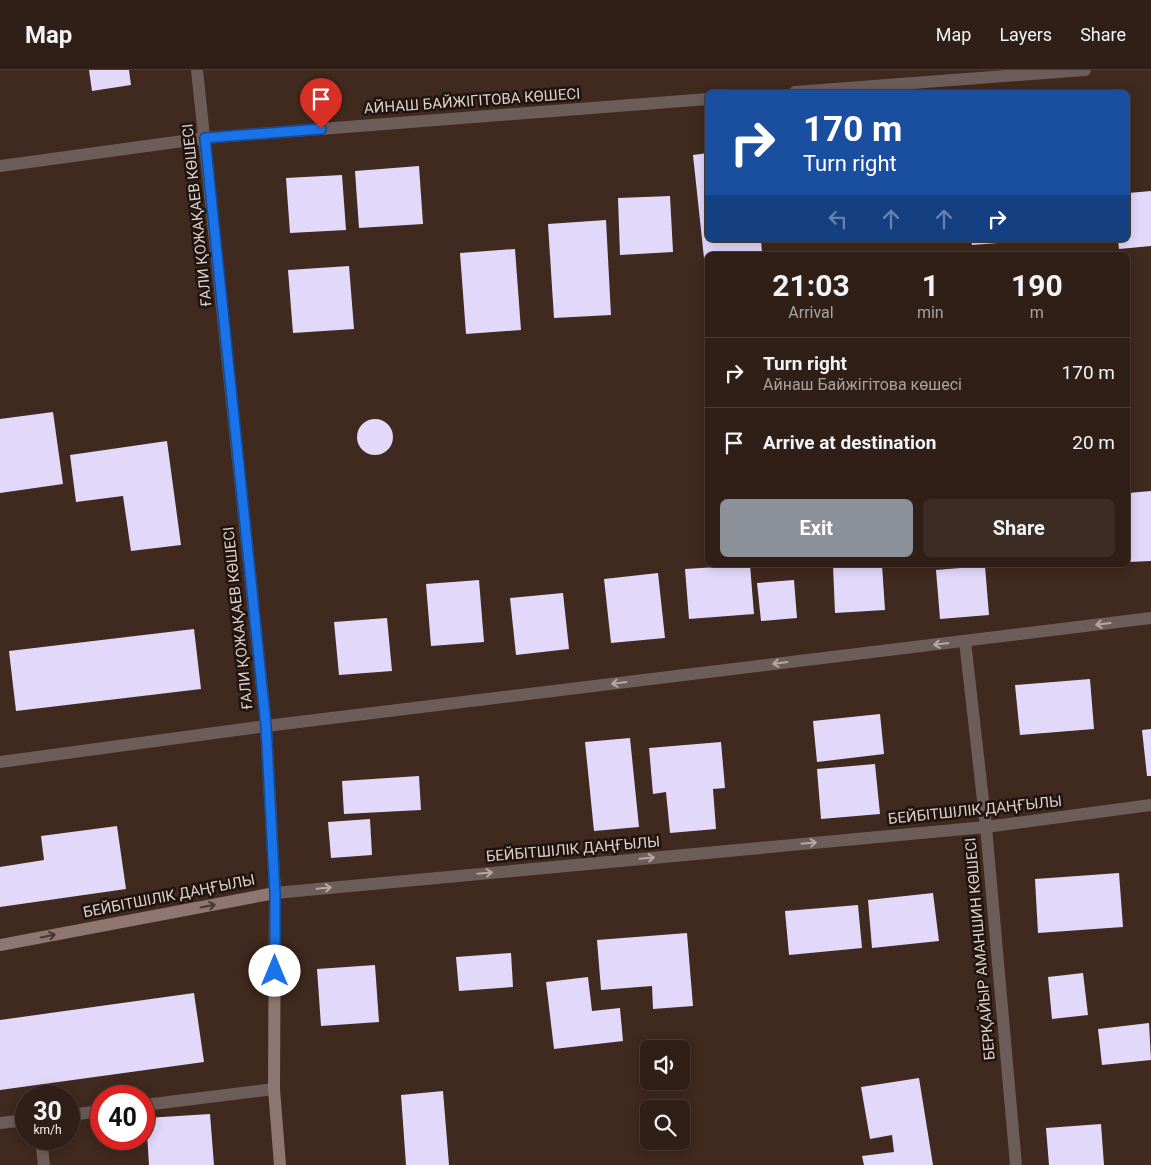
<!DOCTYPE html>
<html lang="en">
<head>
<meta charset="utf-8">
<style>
	body { margin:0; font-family:Roboto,sans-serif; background:#3c2c23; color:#f1f3f6; height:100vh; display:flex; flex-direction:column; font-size:19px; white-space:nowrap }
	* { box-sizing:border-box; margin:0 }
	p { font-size:16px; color:#a8a2a1 }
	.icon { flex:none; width:28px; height:28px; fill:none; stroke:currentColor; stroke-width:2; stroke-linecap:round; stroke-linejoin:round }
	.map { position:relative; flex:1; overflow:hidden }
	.drawer { position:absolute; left:705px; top:182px; width:425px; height:315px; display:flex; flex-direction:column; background:#301f16; border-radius:8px; box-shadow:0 2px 12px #0003,0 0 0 1px #4b3d35 }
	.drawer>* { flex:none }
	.hud { position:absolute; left:705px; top:20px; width:425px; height:152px; border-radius:8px; box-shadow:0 2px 12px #0003,0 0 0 1px #4b3d35; background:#1a4fa0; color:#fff; overflow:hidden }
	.controls { position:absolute; left:640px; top:970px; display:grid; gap:10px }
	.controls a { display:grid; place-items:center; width:50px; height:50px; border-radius:8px; background:#301f16; box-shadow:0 2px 12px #0003,0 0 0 1px #4b3d35; font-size:25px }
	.speed { position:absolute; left:15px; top:1015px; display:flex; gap:10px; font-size:25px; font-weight:700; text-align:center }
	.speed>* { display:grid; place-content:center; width:65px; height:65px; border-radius:50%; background:#301f16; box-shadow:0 2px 12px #0003,0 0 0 1px #4b3d35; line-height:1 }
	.speed small { font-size:12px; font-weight:400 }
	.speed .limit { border:8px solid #d22; background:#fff; color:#111 }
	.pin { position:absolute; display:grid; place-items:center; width:42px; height:42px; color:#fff; margin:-51px -21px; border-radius:50% 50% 50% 0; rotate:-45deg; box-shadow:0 0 5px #0007 }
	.pin .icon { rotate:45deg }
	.me { position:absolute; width:55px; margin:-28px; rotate:0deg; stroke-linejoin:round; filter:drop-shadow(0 0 4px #0008) }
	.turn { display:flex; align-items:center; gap:18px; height:105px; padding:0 15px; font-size:22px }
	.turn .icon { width:65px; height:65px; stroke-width:2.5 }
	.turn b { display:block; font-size:35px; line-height:42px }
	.lanes { display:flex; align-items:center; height:48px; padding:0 15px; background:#0003; justify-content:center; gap:25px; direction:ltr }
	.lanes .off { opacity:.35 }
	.eta { display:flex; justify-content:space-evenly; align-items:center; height:85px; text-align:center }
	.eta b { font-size:30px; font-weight:700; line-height:35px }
	.cta { display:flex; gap:10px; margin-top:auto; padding:10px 15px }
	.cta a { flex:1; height:58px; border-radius:8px; background:#8c9099; color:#fff; font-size:20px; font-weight:700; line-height:58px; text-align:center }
	.cta a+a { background:#3c2c23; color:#f1f3f6 }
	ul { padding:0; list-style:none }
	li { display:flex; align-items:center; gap:15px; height:70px; padding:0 15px; border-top:1px solid #4b3d35 }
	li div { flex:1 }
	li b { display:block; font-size:19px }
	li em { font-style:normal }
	header { display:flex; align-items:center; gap:30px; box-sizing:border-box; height:70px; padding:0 25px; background:#301f16; border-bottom:1px solid #4b3d35 }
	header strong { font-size:24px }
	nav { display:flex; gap:28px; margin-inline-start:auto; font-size:18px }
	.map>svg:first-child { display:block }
	.building { fill:#e2d8fa }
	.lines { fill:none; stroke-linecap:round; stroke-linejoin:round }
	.lane { stroke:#6d5d5a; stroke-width:12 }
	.street { stroke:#6d5d5a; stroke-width:12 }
	.secondary { stroke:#8f7671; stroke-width:12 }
	.oneway { stroke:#b7a7a2 }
	.oneway2 { stroke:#463632 }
	.route-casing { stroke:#114b97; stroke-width:12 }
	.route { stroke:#1a73e8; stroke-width:9 }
	.labels { text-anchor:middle; stroke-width:5; stroke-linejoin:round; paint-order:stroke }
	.street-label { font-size:15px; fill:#dfcfc8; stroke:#1f1410 }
</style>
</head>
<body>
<header>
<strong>Map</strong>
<nav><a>Map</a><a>Layers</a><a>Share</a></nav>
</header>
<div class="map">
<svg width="1151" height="1095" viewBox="0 0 1151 1095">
	<rect width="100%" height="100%" fill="#40291e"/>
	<g class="building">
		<path d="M 89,0 L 129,0 L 131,15 L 92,21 Z"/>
		<path d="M 708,83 L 708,170 L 761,170 L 762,183 L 738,185 L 708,185 L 708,188 L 704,188 L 693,85 Z"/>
		<path d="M 419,96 L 423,154 L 359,158 L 355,101 Z"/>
		<path d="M 342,105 L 346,160 L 290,163 L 286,108 Z"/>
		<path d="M 1151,121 L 1151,176 L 1119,179 L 1118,170 L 1128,170 L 1128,123 Z"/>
		<path d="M 670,126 L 673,182 L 620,185 L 618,128 Z"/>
		<path d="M 606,150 L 611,245 L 554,248 L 548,154 Z"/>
		<path d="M 971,170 L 1025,170 L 1025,171 L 972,175 Z"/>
		<path d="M 515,179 L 521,260 L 466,264 L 460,183 Z"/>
		<path d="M 349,196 L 354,259 L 293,263 L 288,200 Z"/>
		<path d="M 53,342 L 63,414 L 0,423 L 0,349 Z"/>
		<circle cx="375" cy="367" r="18"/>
		<path d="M 167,371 L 181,475 L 131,481 L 123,426 L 76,432 L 70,385 Z"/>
		<path d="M 1151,421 L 1151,491 L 1128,492 L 1128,423 Z"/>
		<path d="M 750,495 L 754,544 L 689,549 L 685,499 Z"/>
		<path d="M 833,495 L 882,495 L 885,540 L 835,543 Z"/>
		<path d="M 985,496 L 989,545 L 940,549 L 936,500 Z"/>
		<path d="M 658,503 L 665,568 L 611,573 L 604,509 Z"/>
		<path d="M 479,510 L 484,572 L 431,576 L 426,514 Z"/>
		<path d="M 794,510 L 797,548 L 761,551 L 757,513 Z"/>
		<path d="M 563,523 L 569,579 L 516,585 L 510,528 Z"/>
		<path d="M 387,548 L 392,601 L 339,605 L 334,552 Z"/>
		<path d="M 194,559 L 201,619 L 16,641 L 9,581 Z"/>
		<path d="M 1090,609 L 1094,659 L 1020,665 L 1015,615 Z"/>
		<path d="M 880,644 L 884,684 L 817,692 L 813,651 Z"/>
		<path d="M 1151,659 L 1151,706 L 1147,706 L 1142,660 Z"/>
		<path d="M 630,668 L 639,757 L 594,761 L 585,672 Z"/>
		<path d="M 721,672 L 725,718 L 713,719 L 716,759 L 670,763 L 666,722 L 653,724 L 649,678 Z"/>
		<path d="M 875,694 L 880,744 L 821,749 L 817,699 Z"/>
		<path d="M 419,706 L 421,740 L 344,744 L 342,711 Z"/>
		<path d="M 370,749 L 372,785 L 331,788 L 328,752 Z"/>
		<path d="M 117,756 L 126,819 L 0,837 L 0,797 L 44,790 L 41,766 Z"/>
		<path d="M 1119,803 L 1123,857 L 1038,863 L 1035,809 Z"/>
		<path d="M 933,823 L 939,871 L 872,878 L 868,830 Z"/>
		<path d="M 858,835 L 862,878 L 789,885 L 785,841 Z"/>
		<path d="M 687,863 L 693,936 L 653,939 L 652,916 L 601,920 L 597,870 Z"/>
		<path d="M 511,883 L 513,917 L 459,921 L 456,887 Z"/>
		<path d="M 375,895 L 379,952 L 321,956 L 317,899 Z"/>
		<path d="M 1083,903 L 1088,945 L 1052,949 L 1048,907 Z"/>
		<path d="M 588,907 L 592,941 L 620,938 L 623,971 L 554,979 L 546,912 Z"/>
		<path d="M 194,923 L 204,992 L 0,1020 L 0,950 Z"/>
		<path d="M 1149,953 L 1151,990 L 1102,995 L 1098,959 Z"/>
		<path d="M 919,1008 L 933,1095 L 864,1095 L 862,1086 L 894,1082 L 892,1065 L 870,1069 L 861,1017 Z"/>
		<path d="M 443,1021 L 449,1095 L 406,1095 L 401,1025 Z"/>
		<path d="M 210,1044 L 214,1095 L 149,1095 L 146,1048 Z"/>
		<path d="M 1101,1054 L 1104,1095 L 1049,1095 L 1046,1058 Z"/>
	</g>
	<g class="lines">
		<g class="lane">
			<path d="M 144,1035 L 274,1019"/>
			<path d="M 69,1045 L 101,1041"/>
			<path d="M 0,1053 L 26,1050"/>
			<path d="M 41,1069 L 44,1095"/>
		</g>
		<g class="street">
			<path d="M 197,0 L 266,656 L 275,823 L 986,757 L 1151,735"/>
			<path d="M 795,22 L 1085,0"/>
			<path d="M 0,96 L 205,68 L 708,29"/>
			<path d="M 965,571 L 986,757 L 1016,1095"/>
			<path d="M 0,692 L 266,656 L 1151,548"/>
		</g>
		<path class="secondary" d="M 0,875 L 275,823 L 274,1019 L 280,1095"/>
	</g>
	<defs><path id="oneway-shaft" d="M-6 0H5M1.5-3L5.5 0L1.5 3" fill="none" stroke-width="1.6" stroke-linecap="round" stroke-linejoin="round" transform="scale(1.25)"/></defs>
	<g class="oneway">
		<use href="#oneway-shaft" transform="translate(1103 554) rotate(173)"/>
		<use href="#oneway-shaft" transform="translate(941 574) rotate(173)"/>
		<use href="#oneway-shaft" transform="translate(780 593) rotate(173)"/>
		<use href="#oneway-shaft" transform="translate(619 613) rotate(173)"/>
		<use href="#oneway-shaft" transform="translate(809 773) rotate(-5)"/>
		<use href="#oneway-shaft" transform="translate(647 788) rotate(-5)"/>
		<use href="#oneway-shaft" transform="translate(485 803) rotate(-5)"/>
		<use href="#oneway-shaft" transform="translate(324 818) rotate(-5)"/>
	</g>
	<g class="oneway2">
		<use href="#oneway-shaft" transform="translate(208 836) rotate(-11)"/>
		<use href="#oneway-shaft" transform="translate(48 866) rotate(-11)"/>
	</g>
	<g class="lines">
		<g class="route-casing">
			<path id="route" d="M 275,901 L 275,823 L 266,656 L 205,68 L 321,59"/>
		</g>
		<use href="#route" class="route"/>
	</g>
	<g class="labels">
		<g class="street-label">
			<text transform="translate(472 31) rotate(-4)" y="5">АЙНАШ БАЙЖІГІТОВА КӨШЕСІ</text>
			<text transform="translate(197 145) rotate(-96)" y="5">ҒАЛИ ҚОЖАҚАЕВ КӨШЕСІ</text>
			<text transform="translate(238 548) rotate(-96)" y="5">ҒАЛИ ҚОЖАҚАЕВ КӨШЕСІ</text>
			<text transform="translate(975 740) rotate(-6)" y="5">БЕЙБІТШІЛІК ДАҢҒЫЛЫ</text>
			<text transform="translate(573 779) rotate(-5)" y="5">БЕЙБІТШІЛІК ДАҢҒЫЛЫ</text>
			<text transform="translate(169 826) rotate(-11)" y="5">БЕЙБІТШІЛІК ДАҢҒЫЛЫ</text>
			<text transform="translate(980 879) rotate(-95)" y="5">БЕРҚАЙЫР АМАНШИН КӨШЕСІ</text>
		</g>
	</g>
</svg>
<div class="controls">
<a><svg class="icon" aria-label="sound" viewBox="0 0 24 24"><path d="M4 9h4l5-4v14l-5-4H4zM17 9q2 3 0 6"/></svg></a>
<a><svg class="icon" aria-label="search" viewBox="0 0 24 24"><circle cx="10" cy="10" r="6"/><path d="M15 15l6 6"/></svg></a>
</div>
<div class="speed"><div>30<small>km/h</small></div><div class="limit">40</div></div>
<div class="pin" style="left:321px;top:59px;background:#d93025"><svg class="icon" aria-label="arrive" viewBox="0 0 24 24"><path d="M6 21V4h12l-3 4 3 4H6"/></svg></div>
<svg class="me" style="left:275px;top:901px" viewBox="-20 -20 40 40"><circle r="19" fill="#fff"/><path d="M0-13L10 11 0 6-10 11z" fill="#1a73e8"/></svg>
<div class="hud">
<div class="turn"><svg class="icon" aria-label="right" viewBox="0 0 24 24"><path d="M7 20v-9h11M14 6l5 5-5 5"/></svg><div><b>170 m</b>Turn right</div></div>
<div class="lanes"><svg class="icon off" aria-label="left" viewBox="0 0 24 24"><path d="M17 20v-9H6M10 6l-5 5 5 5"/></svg><svg class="icon off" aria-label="ahead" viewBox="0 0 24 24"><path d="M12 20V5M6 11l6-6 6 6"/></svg><svg class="icon off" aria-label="ahead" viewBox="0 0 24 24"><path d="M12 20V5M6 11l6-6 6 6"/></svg><svg class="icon" aria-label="right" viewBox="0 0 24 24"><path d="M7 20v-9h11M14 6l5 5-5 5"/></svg></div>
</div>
<section class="drawer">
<div class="eta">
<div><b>21:03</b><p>Arrival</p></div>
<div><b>1</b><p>min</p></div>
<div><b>190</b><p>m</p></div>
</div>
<ul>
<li><svg class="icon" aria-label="right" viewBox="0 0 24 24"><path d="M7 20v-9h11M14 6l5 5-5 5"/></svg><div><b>Turn right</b><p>Айнаш Байжігітова көшесі</p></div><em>170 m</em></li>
<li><svg class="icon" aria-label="arrive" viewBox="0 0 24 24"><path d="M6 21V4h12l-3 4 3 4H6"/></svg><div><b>Arrive at destination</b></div><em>20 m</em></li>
</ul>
<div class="cta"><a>Exit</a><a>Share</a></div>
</section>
</div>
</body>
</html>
